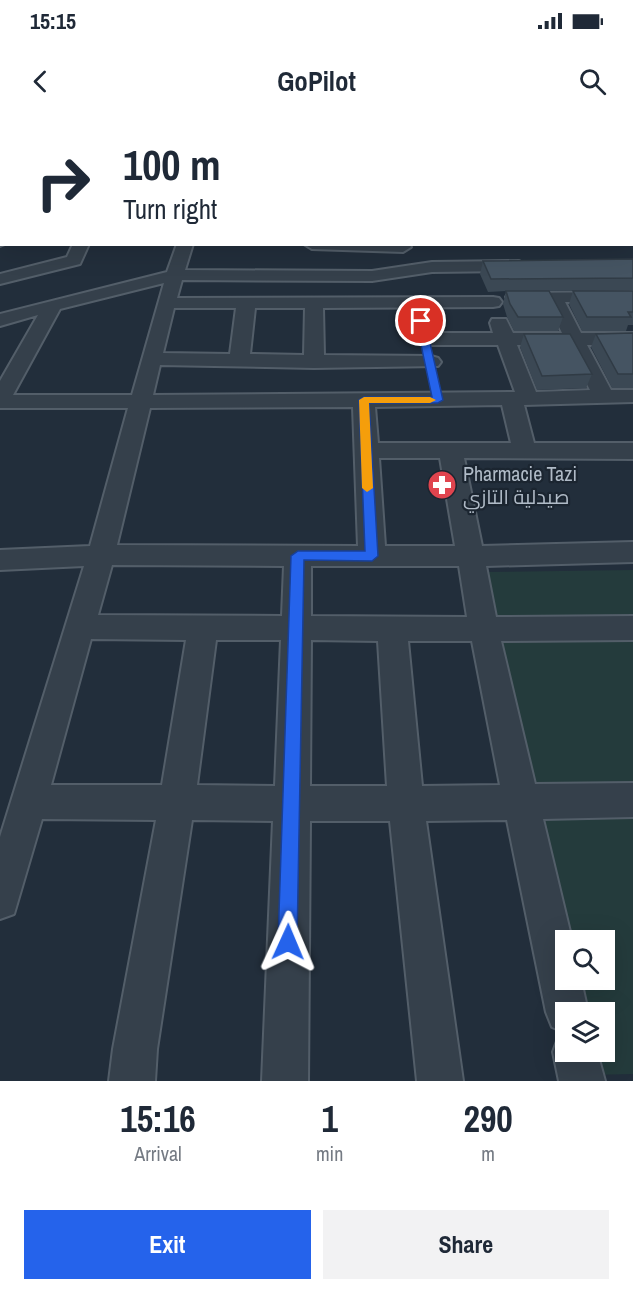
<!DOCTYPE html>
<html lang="en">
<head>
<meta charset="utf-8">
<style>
	body { margin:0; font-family:"Archivo Narrow",Cairo,sans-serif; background:#f2f2f3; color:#1f2937; height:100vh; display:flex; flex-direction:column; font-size:22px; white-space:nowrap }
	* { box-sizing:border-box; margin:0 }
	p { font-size:20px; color:#747a83 }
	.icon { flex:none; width:33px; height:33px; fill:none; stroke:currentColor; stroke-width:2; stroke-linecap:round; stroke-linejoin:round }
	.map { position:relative; height:961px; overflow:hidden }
	.side { display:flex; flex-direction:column; background:#fff; flex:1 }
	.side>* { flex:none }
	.guide { position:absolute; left:0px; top:0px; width:633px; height:126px; box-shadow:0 6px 24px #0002; background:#fff; color:#1f2937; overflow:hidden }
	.tools { position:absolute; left:555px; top:810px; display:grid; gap:12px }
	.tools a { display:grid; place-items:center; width:60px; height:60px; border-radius:0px; background:#fff; box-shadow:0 6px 24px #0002; font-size:30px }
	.pin { position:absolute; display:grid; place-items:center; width:51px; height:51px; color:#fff; margin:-26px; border:3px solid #fff; border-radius:50%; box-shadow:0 2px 6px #0007 }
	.me { position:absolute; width:66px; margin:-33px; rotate:1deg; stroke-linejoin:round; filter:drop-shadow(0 0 4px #0008) }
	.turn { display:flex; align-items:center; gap:21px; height:126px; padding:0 24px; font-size:27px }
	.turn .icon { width:78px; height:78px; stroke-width:2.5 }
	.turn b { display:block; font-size:42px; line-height:51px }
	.eta { display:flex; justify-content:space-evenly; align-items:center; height:102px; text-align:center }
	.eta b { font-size:36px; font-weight:800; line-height:42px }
	.button { display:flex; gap:12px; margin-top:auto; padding:12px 24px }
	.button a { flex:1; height:69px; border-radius:0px; background:#2563eb; color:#fff; font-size:24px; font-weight:800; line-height:69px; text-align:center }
	.button a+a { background:#f2f2f3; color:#1f2937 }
	.status { display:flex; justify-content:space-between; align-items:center; height:42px; padding:0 30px; background:#fff; direction:ltr }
	.status svg { height:16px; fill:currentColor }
	header { display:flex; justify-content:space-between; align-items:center; height:78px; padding:0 24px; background:#fff; font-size:27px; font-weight:800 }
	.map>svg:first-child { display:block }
	.green { fill:#243b3c }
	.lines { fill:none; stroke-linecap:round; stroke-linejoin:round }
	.minor-casing { stroke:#535e69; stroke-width:4 }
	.minor { fill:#35404b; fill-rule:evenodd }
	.wall { fill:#3b4854 }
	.building { fill:#455462; stroke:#303b45; stroke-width:1.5 }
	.route { fill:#2563eb; stroke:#184099; stroke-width:1.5 }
	.slow { fill:#f59e0b }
	.labels { text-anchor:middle; stroke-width:4.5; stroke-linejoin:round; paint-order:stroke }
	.poi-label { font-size:20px; fill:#b0bbc7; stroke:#1b2530; text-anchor:start }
</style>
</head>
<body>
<div class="status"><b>15:15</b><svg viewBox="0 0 49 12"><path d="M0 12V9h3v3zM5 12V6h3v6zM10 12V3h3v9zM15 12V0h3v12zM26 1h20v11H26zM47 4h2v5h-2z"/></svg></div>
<header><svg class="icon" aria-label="back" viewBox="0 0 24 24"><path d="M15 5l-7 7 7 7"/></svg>GoPilot<svg class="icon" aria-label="search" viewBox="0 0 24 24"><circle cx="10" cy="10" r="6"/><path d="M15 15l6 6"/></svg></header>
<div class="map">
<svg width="633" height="961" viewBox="0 0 633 961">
	<rect width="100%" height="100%" fill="#222e3b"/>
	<path class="green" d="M 633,450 L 633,954 L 590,955 L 585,932 L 604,932 L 604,892 L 576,892 L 569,860 L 604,860 L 604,820 L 566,820 L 482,452 Z"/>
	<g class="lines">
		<g class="minor-casing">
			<g id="minor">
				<rect x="30" y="0" width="12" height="2"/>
				<path d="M 88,0 L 100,0 L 101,2 L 89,2 Z"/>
				<path d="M 225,0 L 237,0 L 224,2 Z"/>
				<rect x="389" y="0" width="12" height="2"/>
				<path d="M 456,0 L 474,0 L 455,2 Z"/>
				<rect x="0" y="29" width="2" height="8"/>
				<rect x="0" y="50" width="2" height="8"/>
				<rect x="0" y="74" width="2" height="8"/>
				<path d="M 632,89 L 633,89 L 633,99 L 632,98 Z"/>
				<path d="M 2,115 L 2,124 L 5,124 L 0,126 Z"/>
				<path d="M 73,124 L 89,124 L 80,144 L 0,164 L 0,154 L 67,137 Z"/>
				<path d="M 177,124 L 193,124 L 185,150 L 372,151 L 432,142 L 519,141 L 527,146 L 519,151 L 432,152 L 372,161 L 182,160 L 177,178 L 493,177 L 499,178 L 502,182 L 499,186 L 493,187 L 323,188 L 324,235 L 431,236 L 438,238 L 441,242 L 438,246 L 314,248 L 160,245 L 153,275 L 515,272 L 498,225 L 425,225 L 418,223 L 415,219 L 418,215 L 425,213 L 493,213 L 490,203 L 492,199 L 506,199 L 513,213 L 562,213 L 547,182 L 509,181 L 506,177 L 509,173 L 633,172 L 633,182 L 565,182 L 581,213 L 633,213 L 633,225 L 587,225 L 611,270 L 633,270 L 633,282 L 524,285 L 534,323 L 633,323 L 633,339 L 464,338 L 482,426 L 633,422 L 633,442 L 486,446 L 496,497 L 633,496 L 633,520 L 501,521 L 535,664 L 633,663 L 633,697 L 543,699 L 572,820 L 566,820 L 566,860 L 581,860 L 588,892 L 566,892 L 566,913 L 552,907 L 546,892 L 507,700 L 426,701 L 463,961 L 417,961 L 390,701 L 310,701 L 308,961 L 262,961 L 273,701 L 192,700 L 157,929 L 155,961 L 109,961 L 113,929 L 156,700 L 42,699 L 14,794 L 0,799 L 0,717 L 84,446 L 0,450 L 0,430 L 90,426 L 128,288 L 0,288 L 0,261 L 38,195 L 0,206 L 0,194 L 167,152 ZM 164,163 L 132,275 L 13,275 L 60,189 ZM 174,188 L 236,188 L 230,234 L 163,233 ZM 255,188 L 305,188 L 304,235 L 250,234 ZM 517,225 L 567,225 L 590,270 L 536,272 ZM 502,285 L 511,323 L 378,323 L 375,287 ZM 353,287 L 358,426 L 117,425 L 150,288 ZM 379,338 L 440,338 L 455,426 L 385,426 ZM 112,445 L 284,446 L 282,496 L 98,495 ZM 311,446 L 459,446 L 467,497 L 311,496 ZM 91,519 L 186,520 L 162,665 L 51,665 ZM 216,520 L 281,520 L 275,666 L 197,665 ZM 311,520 L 378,521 L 387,666 L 310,666 ZM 408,521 L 472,521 L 500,665 L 422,666 Z"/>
				<path d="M 304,124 L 409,124 L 411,127 L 403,132 L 312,129 Z"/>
				<path d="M 566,914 L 566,932 L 597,932 L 605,961 L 559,961 L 553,932 L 559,916 Z"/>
			</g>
		</g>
		<use href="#minor" class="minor"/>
	</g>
	<g class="wall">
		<path d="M 633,139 L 633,170 L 533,171 L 563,197 L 558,211 L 514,211 L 507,197 L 503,184 L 506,171 L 488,172 L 480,154 L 483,141 Z"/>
		<path d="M 573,171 L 633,171 L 633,205 L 628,205 L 626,211 L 582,211 L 569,184 Z"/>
		<path d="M 633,213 L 633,268 L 612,268 L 591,227 L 596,214 Z"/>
		<path d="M 524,214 L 592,254 L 586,268 L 537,270 L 520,227 Z"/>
	</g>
	<g class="building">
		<path d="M 633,139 L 633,158 L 491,159 L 483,141 Z"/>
		<path d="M 506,171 L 549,171 L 563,197 L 518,197 L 510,184 Z"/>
		<path d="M 573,171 L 633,171 L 633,192 L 628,192 L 631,197 L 587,197 Z"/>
		<path d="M 633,213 L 633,254 L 618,254 L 596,214 Z"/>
		<path d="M 524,214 L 570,214 L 592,254 L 542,256 Z"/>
	</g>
	<path class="route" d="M 421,198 L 425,201 L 443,280 L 438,283 L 369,283 L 378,436 L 372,441 L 304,440 L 297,822 L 295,829 L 288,832 L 281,829 L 278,822 L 291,436 L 298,431 L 365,431 L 359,280 L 364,277 L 432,277 L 416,201 Z"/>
	<path class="slow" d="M 364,277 L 430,277 L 436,280 L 430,283 L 369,283 L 373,368 L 367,372 L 362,368 L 359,280 Z"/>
	<defs>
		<g id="pharmacy-disc" transform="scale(1.5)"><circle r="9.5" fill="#e0444e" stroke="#1b2530"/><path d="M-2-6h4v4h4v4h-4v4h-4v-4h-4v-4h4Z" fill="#fff"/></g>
	</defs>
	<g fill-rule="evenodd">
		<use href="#pharmacy-disc" x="442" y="365"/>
	</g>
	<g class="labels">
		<g class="poi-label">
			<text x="463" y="361">Pharmacie Tazi<tspan x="463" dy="23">صيدلية التازي</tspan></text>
		</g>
	</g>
</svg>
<div class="tools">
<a><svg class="icon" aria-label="search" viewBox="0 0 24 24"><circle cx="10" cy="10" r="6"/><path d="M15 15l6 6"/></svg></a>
<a><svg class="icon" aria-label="layers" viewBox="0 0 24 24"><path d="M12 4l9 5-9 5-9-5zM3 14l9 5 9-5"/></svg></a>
</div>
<div class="pin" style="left:421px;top:201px;background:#d93025"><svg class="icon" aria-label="arrive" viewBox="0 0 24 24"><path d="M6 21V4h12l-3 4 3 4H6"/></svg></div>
<svg class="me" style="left:288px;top:822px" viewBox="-20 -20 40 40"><path d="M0-17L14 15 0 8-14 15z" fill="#2563eb" stroke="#fff" stroke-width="4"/></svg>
<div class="guide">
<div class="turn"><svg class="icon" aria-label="right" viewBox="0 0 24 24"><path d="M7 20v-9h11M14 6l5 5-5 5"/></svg><div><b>100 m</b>Turn right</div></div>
</div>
</div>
<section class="side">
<div class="eta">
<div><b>15:16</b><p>Arrival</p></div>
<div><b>1</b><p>min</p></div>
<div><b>290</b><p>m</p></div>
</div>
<div class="button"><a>Exit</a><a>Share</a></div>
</section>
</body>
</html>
